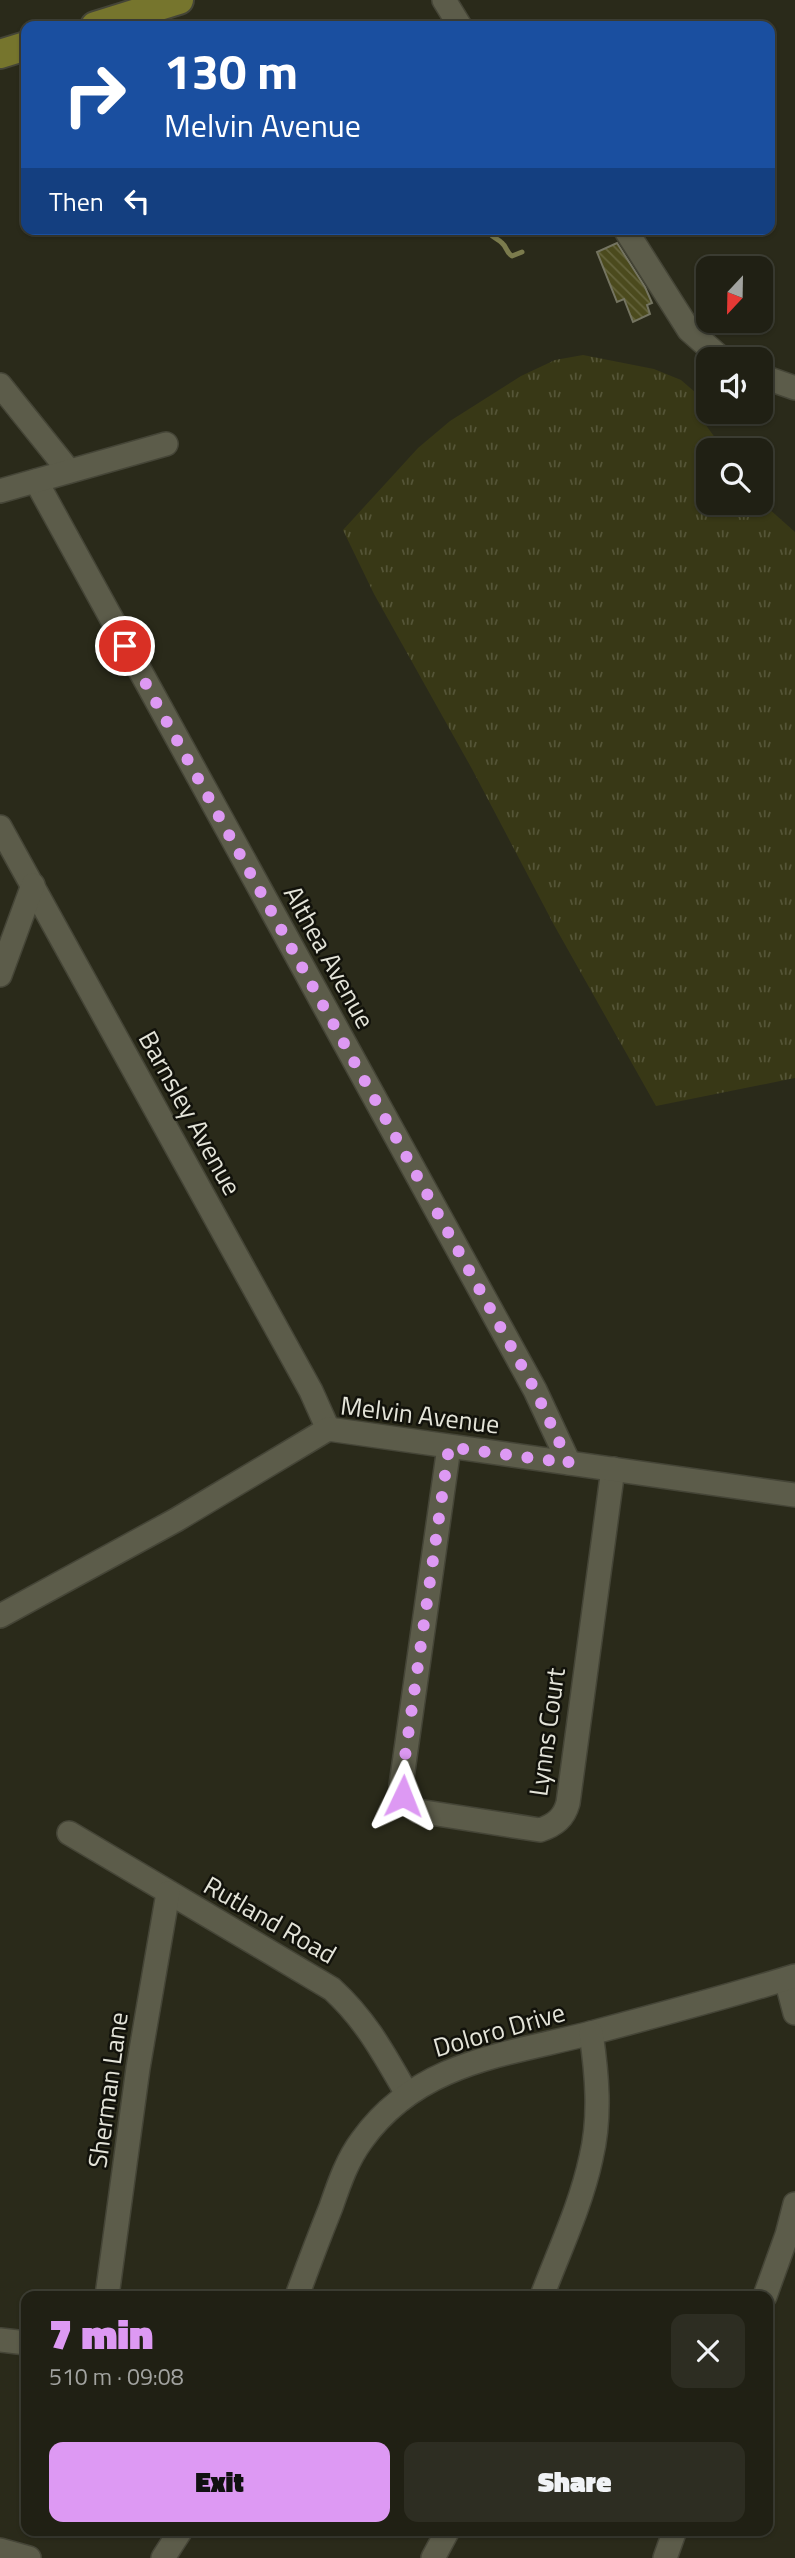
<!DOCTYPE html>
<html lang="en">
<head>
<meta charset="utf-8">
<style>
	body { margin:0; font-family:"Titillium Web",sans-serif; background:#2d2d22; color:#f1f3f6; height:100vh; display:flex; flex-direction:column; font-size:26px; white-space:nowrap }
	* { box-sizing:border-box; margin:0 }
	p { font-size:23px; color:#a2a3a0 }
	.icon { flex:none; width:38px; height:38px; fill:none; stroke:currentColor; stroke-width:2; stroke-linecap:round; stroke-linejoin:round }
	.map { position:relative; flex:1; overflow:hidden }
	.drawer { position:absolute; left:21px; top:2291px; width:752px; height:245px; display:flex; flex-direction:column; background:#202014; border-radius:14px; box-shadow:0 2px 5px #0004,0 0 0 2px #3d3e34 }
	.drawer>* { flex:none }
	.top-card { position:absolute; left:21px; top:21px; width:754px; height:214px; border-radius:14px; box-shadow:0 2px 5px #0004,0 0 0 2px #3d3e34; background:#1a4fa0; color:#fff; overflow:hidden }
	.needle { width:46px; rotate:202deg }
	.buttons { position:absolute; left:696px; top:256px; display:grid; gap:14px }
	.buttons a { display:grid; place-items:center; width:77px; height:77px; border-radius:14px; background:#202014; box-shadow:0 2px 5px #0004,0 0 0 2px #3d3e34; font-size:35px }
	.pin { position:absolute; display:grid; place-items:center; width:60px; height:60px; color:#fff; margin:-30px; border:4px solid #fff; border-radius:50%; box-shadow:0 2px 7px #0007 }
	.me { position:absolute; width:77px; margin:-38px; rotate:2deg; stroke-linejoin:round; filter:drop-shadow(0 0 5px #0008) }
	.turn { display:flex; align-items:center; gap:24px; height:147px; padding:0 28px; font-size:32px }
	.turn .icon { width:91px; height:91px; stroke-width:2.5 }
	.turn b { display:block; font-size:49px; line-height:60px }
	.then { display:flex; align-items:center; height:66px; padding:0 28px; background:#0003; gap:14px; font-size:26px }
	.round { display:grid; place-items:center; flex:none; width:74px; height:74px; border-radius:14px; background:#2d2d22 }
	.overview { display:flex; align-items:center; justify-content:space-between; height:119px; padding:0 28px }
	h1 { font-size:42px; font-weight:800; line-height:52px; color:#dd99f3 }
	.cta { display:flex; gap:14px; margin-top:auto; padding:14px 28px }
	.cta a { flex:1; height:80px; border-radius:14px; background:#dd99f3; color:#111; font-size:28px; font-weight:800; line-height:80px; text-align:center }
	.cta a+a { background:#2d2d22; color:#f1f3f6 }
	.map>svg:first-child { display:block }
	.grass { fill:url(#grass-tufts) }
	.lines { fill:none; stroke-linecap:round; stroke-linejoin:round }
	.stream { stroke:#7b7b4d; stroke-width:5 }
	.building { fill:url(#building-back-hatch); stroke:#747461; stroke-width:2 }
	.minor-casing { stroke:#454537; stroke-width:26 }
	.major-casing { stroke:#454537; stroke-width:32 }
	.minor { stroke:#5c5c4a; stroke-width:23 }
	.major { stroke:#76752d; stroke-width:28 }
	.route { stroke:#dd99f3; stroke-width:12; stroke-dasharray:0 21.6 }
	.labels { text-anchor:middle; stroke-width:5; stroke-linejoin:round; paint-order:stroke }
	.street-label { font-size:26px; fill:#e4e4d9; stroke:#12120b }
</style>
</head>
<body>
<div class="map">
<svg width="795" height="2558" viewBox="0 0 795 2558">
	<defs>
		<pattern id="grass-tufts" width="24" height="20" patternUnits="userSpaceOnUse" patternTransform="scale(1.75)"><rect width="24" height="20" fill="#383816"/><path d="M3 7l-1-3M5 7V3M7 7l1-3M15 17l-1-3M17 17v-4M19 17l1-3" fill="none" stroke="#555537"/></pattern>
		<pattern id="building-back-hatch" width="6" height="6" patternUnits="userSpaceOnUse" patternTransform="scale(1.75)"><rect width="6" height="6" fill="#4b4a1d"/><path d="M-1 5l2 2M0 0l6 6M5-1l2 2" fill="none" stroke="#65643d"/></pattern>
	</defs>
	<rect width="100%" height="100%" fill="#2a2a1a"/>
	<path class="grass" d="M 583,355 L 654,369 L 681,380 L 703,399 L 697,413 L 724,450 L 709,450 L 709,502 L 761,502 L 761,499 L 768,508 L 795,532 L 795,1078 L 656,1106 L 554,925 L 472,769 L 374,594 L 343,530 L 418,448 L 450,421 L 521,376 L 555,360 Z"/>
	<g class="lines">
		<g class="stream">
			<path d="M 486,229 C 490,237 496,237 502,243 C 507,247 506,252 512,256 L 522,252"/>
			<path d="M 602,229 L 608,233 L 613,229"/>
		</g>
	</g>
	<path class="building" d="M 617,243 L 645,287 L 652,303 L 647,305 L 650,314 L 633,322 L 624,299 L 617,302 L 597,252 Z"/>
	<g class="lines">
		<g class="minor-casing">
			<g id="minor">
				<path d="M 444,0 L 460,26"/>
				<path d="M 625,229 L 689,330 L 722,359"/>
				<path d="M 761,376 L 795,388"/>
				<path d="M 0,385 L 69,471"/>
				<path d="M 36,481 L 535,1390 L 569,1463"/>
				<path d="M 0,491 L 166,444"/>
				<path d="M 0,827 L 311,1391 L 328,1429"/>
				<path d="M 0,975 L 33,885"/>
				<path d="M 449,1447 L 401,1785 C 404,1797 408,1804 418,1811 L 540,1830 C 555,1825 564,1818 568,1803 L 613,1469"/>
				<path d="M 0,1616 L 176,1520 L 328,1429 L 795,1495"/>
				<path d="M 69,1833 L 332,1989 C 366,2020 384,2054 407,2094"/>
				<path d="M 786,1979 L 795,2013"/>
				<path d="M 107,2296 L 138,2068 L 168,1893"/>
				<path d="M 297,2296 C 308,2266 319,2237 331,2207 C 339,2184 347,2160 362,2140 C 418,2062 505,2055 591,2033 C 659,2015 727,1997 795,1976"/>
				<path d="M 542,2296 C 559,2251 581,2205 591,2158 C 601,2117 597,2074 591,2033"/>
				<path d="M 765,2296 L 787,2235 L 795,2204"/>
				<path d="M 0,2340 L 26,2343"/>
				<path d="M 0,2550 L 29,2558"/>
				<path d="M 163,2558 L 181,2530"/>
				<path d="M 433,2558 L 448,2530"/>
				<path d="M 665,2558 L 675,2530"/>
			</g>
		</g>
		<g class="major-casing">
			<g id="major">
				<path d="M 95,26 L 179,0"/>
				<path d="M 0,54 L 26,46"/>
			</g>
		</g>
		<use href="#minor" class="minor"/>
		<use href="#major" class="major"/>
	</g>
	<g class="lines">
		<path class="route" d="M 125,646 L 535,1390 L 569,1463 L 449,1447 L 401,1785 L 403,1796"/>
	</g>
	<g class="labels">
		<g class="street-label">
			<text transform="translate(329 957) rotate(61)" y="9">Althea Avenue</text>
			<text transform="translate(190 1113) rotate(61)" y="9">Barnsley Avenue</text>
			<text transform="translate(420 1415) rotate(7)" y="9">Melvin Avenue</text>
			<text transform="translate(547 1732) rotate(-82)" y="9">Lynns Court</text>
			<text transform="translate(270 1920) rotate(30)" y="9">Rutland Road</text>
			<text transform="translate(499 2030) rotate(-16)" y="9">Doloro Drive</text>
			<text transform="translate(108 2090) rotate(-82)" y="9">Sherman Lane</text>
		</g>
	</g>
</svg>
<div class="buttons">
<a><svg class="needle" viewBox="-14 -14 28 28"><path d="M0-13l5 13h-10z" fill="#e53935"/><path d="M0 13l5-13h-10z" fill="#a2a3a0"/></svg></a>
<a><svg class="icon" aria-label="sound" viewBox="0 0 24 24"><path d="M4 9h4l5-4v14l-5-4H4zM17 9q2 3 0 6"/></svg></a>
<a><svg class="icon" aria-label="search" viewBox="0 0 24 24"><circle cx="10" cy="10" r="6"/><path d="M15 15l6 6"/></svg></a>
</div>
<div class="pin" style="left:125px;top:646px;background:#d93025"><svg class="icon" aria-label="arrive" viewBox="0 0 24 24"><path d="M6 21V4h12l-3 4 3 4H6"/></svg></div>
<svg class="me" style="left:403px;top:1796px" viewBox="-20 -20 40 40"><path d="M0-17L14 15 0 8-14 15z" fill="#dd99f3" stroke="#fff" stroke-width="4"/></svg>
<div class="top-card">
<div class="turn"><svg class="icon" aria-label="right" viewBox="0 0 24 24"><path d="M7 20v-9h11M14 6l5 5-5 5"/></svg><div><b>130 m</b>Melvin Avenue</div></div>
<div class="then">Then<svg class="icon" aria-label="left" viewBox="0 0 24 24"><path d="M17 20v-9H6M10 6l-5 5 5 5"/></svg></div>
</div>
<section class="drawer">
<div class="overview"><div><h1>7 min</h1><p>510 m · 09:08</p></div><a class="round"><svg class="icon" aria-label="close" viewBox="0 0 24 24"><path d="M6 6l12 12M18 6L6 18"/></svg></a></div>
<div class="cta"><a>Exit</a><a>Share</a></div>
</section>
</div>
</body>
</html>
